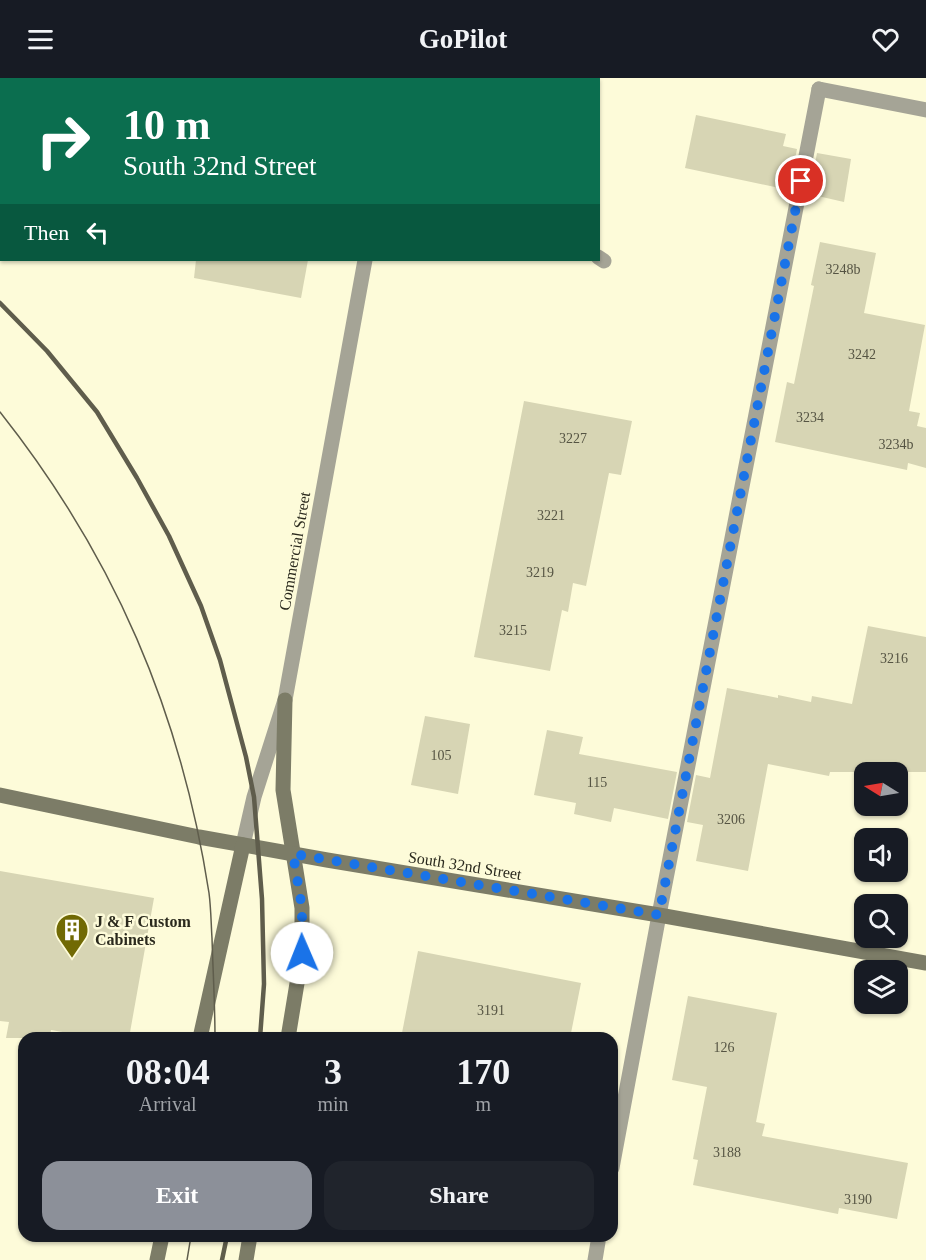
<!DOCTYPE html>
<html lang="en">
<head>
<meta charset="utf-8">
<style>
	body { margin:0; font-family:Georgia,serif; background:#20242c; color:#f1f3f6; height:100vh; display:flex; flex-direction:column; font-size:22px; white-space:nowrap }
	* { box-sizing:border-box; margin:0 }
	p { font-size:20px; color:#9ea1a6 }
	.icon { flex:none; width:33px; height:33px; fill:none; stroke:currentColor; stroke-width:2; stroke-linecap:round; stroke-linejoin:round }
	.map { position:relative; flex:1; overflow:hidden }
	.drawer { position:absolute; left:18px; top:954px; width:600px; height:210px; display:flex; flex-direction:column; background:#171b24; border-radius:18px; box-shadow:0 2px 4px #0004 }
	.drawer>* { flex:none }
	.guide { position:absolute; left:0px; top:0px; width:600px; height:183px; box-shadow:0 2px 4px #0004; background:#0b6e4f; color:#fff; overflow:hidden }
	.needle { width:39px; rotate:281deg }
	.tools { position:absolute; left:854px; top:684px; display:grid; gap:12px }
	.tools a { display:grid; place-items:center; width:54px; height:54px; border-radius:12px; background:#171b24; box-shadow:0 2px 4px #0004; font-size:30px }
	.pin { position:absolute; display:grid; place-items:center; width:51px; height:51px; color:#fff; margin:-26px; border:3px solid #fff; border-radius:50%; box-shadow:0 2px 6px #0007 }
	.me { position:absolute; width:66px; margin:-33px; rotate:359deg; stroke-linejoin:round; filter:drop-shadow(0 0 4px #0008) }
	.turn { display:flex; align-items:center; gap:21px; height:126px; padding:0 24px; font-size:27px }
	.turn .icon { width:78px; height:78px; stroke-width:2.5 }
	.turn b { display:block; font-size:42px; line-height:51px }
	.then { display:flex; align-items:center; height:57px; padding:0 24px; background:#0003; gap:12px; font-size:22px }
	.eta { display:flex; justify-content:space-evenly; align-items:center; height:102px; text-align:center }
	.eta b { font-size:36px; font-weight:600; line-height:42px }
	.cta { display:flex; gap:12px; margin-top:auto; padding:12px 24px }
	.cta a { flex:1; height:69px; border-radius:18px; background:#8c9099; color:#fff; font-size:24px; font-weight:600; line-height:69px; text-align:center }
	.cta a+a { background:#20242c; color:#f1f3f6 }
	header { display:flex; justify-content:space-between; align-items:center; height:78px; padding:0 24px; background:#171b24; font-size:27px; font-weight:600 }
	.map>svg:first-child { display:block }
	.building { fill:#d7d5b4 }
	.lines { fill:none; stroke-linecap:round; stroke-linejoin:round }
	.lane { stroke:#a5a496; stroke-width:15 }
	.street { stroke:#a5a496; stroke-width:15 }
	.secondary { stroke:#7c7c67; stroke-width:15 }
	.tram { stroke:#5f5d4c; stroke-width:1.5 }
	.rail { stroke:#5f5d4c; stroke-width:4.5 }
	.route { stroke:#1a73e8; stroke-width:10; stroke-dasharray:0 18 }
	.labels { text-anchor:middle; stroke-width:5; stroke-linejoin:round; paint-order:stroke }
	.number-label { font-size:14px; fill:#555443 }
	.street-label { font-size:16px; fill:#2a291d; stroke:#fdfbd9 }
	.poi-label { font-size:16px; font-weight:bold; fill:#2a291d; stroke:#fdfbd9; text-anchor:start }
</style>
</head>
<body>
<header><svg class="icon" aria-label="menu" viewBox="0 0 24 24"><path d="M4 6h16M4 12h16M4 18h16"/></svg>GoPilot<svg class="icon" aria-label="heart" viewBox="0 0 24 24"><path d="M12 20l-8-8c-3-5 5-10 8-4 3-6 11-1 8 4z"/></svg></header>
<div class="map">
<svg width="926" height="1182" viewBox="0 0 926 1182">
	<rect width="100%" height="100%" fill="#fdfbd9"/>
	<g class="building">
		<path d="M 696,37 L 786,56 L 783,68 L 797,71 L 789,112 L 685,90 Z"/>
		<path d="M 817,75 L 851,81 L 844,124 L 809,116 Z"/>
		<path d="M 820,164 L 876,175 L 864,235 L 925,247 L 909,333 L 920,335 L 917,348 L 926,350 L 926,390 L 908,385 L 907,392 L 775,364 L 787,304 L 794,306 L 814,208 L 811,207 Z"/>
		<path d="M 196,182 L 308,182 L 301,220 L 194,200 Z"/>
		<path d="M 524,323 L 632,343 L 621,397 L 609,395 L 586,508 L 573,505 L 568,534 L 562,532 L 550,593 L 474,579 Z"/>
		<path d="M 868,548 L 926,559 L 926,694 L 830,694 L 829,698 L 768,686 L 748,793 L 696,783 L 703,747 L 687,744 L 696,697 L 710,700 L 727,610 L 778,620 L 778,617 L 811,624 L 812,618 L 852,626 Z"/>
		<path d="M 425,638 L 470,646 L 458,716 L 411,707 Z"/>
		<path d="M 547,652 L 583,659 L 579,676 L 677,694 L 668,741 L 614,730 L 611,744 L 574,736 L 576,725 L 534,717 Z"/>
		<path d="M 0,793 L 154,820 L 129,960 L 97,960 L 51,952 L 50,960 L 6,960 L 9,944 L 0,943 Z"/>
		<path d="M 418,873 L 581,905 L 570,960 L 401,960 Z"/>
		<path d="M 688,918 L 777,935 L 756,1044 L 765,1046 L 762,1058 L 908,1085 L 897,1141 L 839,1130 L 838,1136 L 693,1107 L 698,1082 L 693,1081 L 707,1009 L 672,1002 Z"/>
	</g>
	<g class="lines">
		<g class="lane">
			<path d="M 598,179 L 604,183"/>
			<path d="M 612,1090 L 659,837 L 819,11"/>
			<path d="M 595,1182 L 599,1158"/>
		</g>
		<g class="street">
			<path d="M 819,11 L 926,32"/>
			<path d="M 243,767 L 254,719 L 285,622 L 365,182"/>
		</g>
		<g class="secondary">
			<path d="M 285,622 L 283,712 L 302,830 L 302,875 L 288,960"/>
			<path d="M 0,717 L 199,759 L 327,782 L 659,837 L 926,885"/>
			<path d="M 200,960 L 243,767"/>
			<path d="M 157,1182 L 162,1158"/>
			<path d="M 246,1182 L 250,1158"/>
		</g>
		<g class="tram">
			<path d="M 0,334 C 114,478 181,634 209,815 C 211,830 211,845 212,860 C 213,894 215,927 215,960"/>
			<path d="M 187,1182 L 191,1158"/>
		</g>
		<g class="rail">
			<path d="M 0,225 L 47,273 L 97,334 L 137,400 L 169,458 L 201,528 L 220,582 L 246,679 L 254,719 L 262,821 L 264,906 L 260,960"/>
			<path d="M 222,1182 L 227,1158"/>
		</g>
	</g>
	<g class="lines">
		<path class="route" d="M 302,875 L 302,830 L 293,776 L 659,837 L 801,103"/>
	</g>
	<defs>
		<g id="building-pin" transform="scale(1.725)"><path d="M0 17L-7.5 6A9.5 9.5 0 1 1 7.5 6Z" fill="#716a04" stroke="#fdfbd9"/><path d="M-4-6H4V6H1V3H-1V6H-4ZM-2.5-4.3h1.7v1.8h-1.7ZM.8-4.3h1.7v1.8H.8ZM-2.5-1h1.7V.8h-1.7ZM.8-1h1.7V.8H.8Z" fill="#fff"/></g>
	</defs>
	<g fill-rule="evenodd">
		<use href="#building-pin" x="72" y="852"/>
	</g>
	<g class="labels">
		<g class="number-label">
			<text x="843" y="196">3248b</text>
			<text x="862" y="281">3242</text>
			<text x="810" y="344">3234</text>
			<text x="573" y="365">3227</text>
			<text x="896" y="371">3234b</text>
			<text x="551" y="442">3221</text>
			<text x="540" y="499">3219</text>
			<text x="513" y="557">3215</text>
			<text x="894" y="585">3216</text>
			<text x="441" y="682">105</text>
			<text x="597" y="709">115</text>
			<text x="731" y="746">3206</text>
			<text x="491" y="937">3191</text>
			<text x="724" y="974">126</text>
			<text x="727" y="1079">3188</text>
			<text x="858" y="1126">3190</text>
		</g>
		<g class="street-label">
			<text transform="translate(294 473) rotate(-80)" y="6">Commercial Street</text>
			<text transform="translate(465 787) rotate(9)" y="6">South 32nd Street</text>
		</g>
		<g class="poi-label">
			<text x="95" y="849">J &amp; F Custom<tspan x="95" dy="18">Cabinets</tspan></text>
		</g>
	</g>
</svg>
<div class="tools">
<a><svg class="needle" viewBox="-14 -14 28 28"><path d="M0-13l5 13h-10z" fill="#e53935"/><path d="M0 13l5-13h-10z" fill="#9ea1a6"/></svg></a>
<a><svg class="icon" aria-label="sound" viewBox="0 0 24 24"><path d="M4 9h4l5-4v14l-5-4H4zM17 9q2 3 0 6"/></svg></a>
<a><svg class="icon" aria-label="search" viewBox="0 0 24 24"><circle cx="10" cy="10" r="6"/><path d="M15 15l6 6"/></svg></a>
<a><svg class="icon" aria-label="layers" viewBox="0 0 24 24"><path d="M12 4l9 5-9 5-9-5zM3 14l9 5 9-5"/></svg></a>
</div>
<div class="pin" style="left:801px;top:103px;background:#d93025"><svg class="icon" aria-label="arrive" viewBox="0 0 24 24"><path d="M6 21V4h12l-3 4 3 4H6"/></svg></div>
<svg class="me" style="left:302px;top:875px" viewBox="-20 -20 40 40"><circle r="19" fill="#fff"/><path d="M0-13L10 11 0 6-10 11z" fill="#1a73e8"/></svg>
<div class="guide">
<div class="turn"><svg class="icon" aria-label="right" viewBox="0 0 24 24"><path d="M7 20v-9h11M14 6l5 5-5 5"/></svg><div><b>10 m</b>South 32nd Street</div></div>
<div class="then">Then<svg class="icon" aria-label="left" viewBox="0 0 24 24"><path d="M17 20v-9H6M10 6l-5 5 5 5"/></svg></div>
</div>
<section class="drawer">
<div class="eta">
<div><b>08:04</b><p>Arrival</p></div>
<div><b>3</b><p>min</p></div>
<div><b>170</b><p>m</p></div>
</div>
<div class="cta"><a>Exit</a><a>Share</a></div>
</section>
</div>
</body>
</html>
